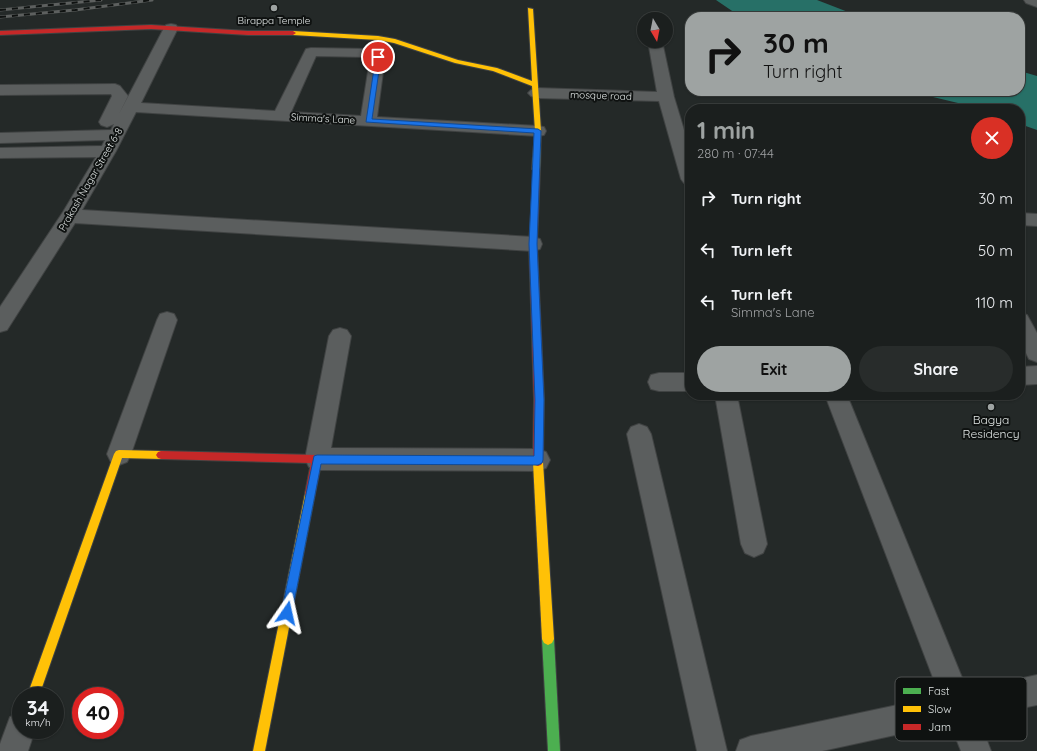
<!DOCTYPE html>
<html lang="en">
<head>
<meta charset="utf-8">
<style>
	body { margin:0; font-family:Quicksand,sans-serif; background:#282c2b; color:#f1f3f6; height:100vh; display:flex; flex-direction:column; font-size:15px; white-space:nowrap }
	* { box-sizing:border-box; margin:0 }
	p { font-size:13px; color:#a0a2a4 }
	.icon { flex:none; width:22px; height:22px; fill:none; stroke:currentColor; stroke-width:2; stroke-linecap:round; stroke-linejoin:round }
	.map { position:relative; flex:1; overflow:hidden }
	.side { position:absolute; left:685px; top:104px; width:340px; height:296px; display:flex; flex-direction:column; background:#1b1f1e; border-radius:16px; box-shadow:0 1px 3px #0004,0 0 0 1px #393d3c }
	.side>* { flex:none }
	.banner { position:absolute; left:685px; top:12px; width:340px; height:84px; border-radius:16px; box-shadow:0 1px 3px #0004,0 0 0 1px #393d3c; background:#9ea3a2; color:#111; overflow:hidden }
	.needle { width:26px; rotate:170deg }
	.fabs { position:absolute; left:637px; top:12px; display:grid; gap:8px }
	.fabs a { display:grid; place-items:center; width:36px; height:36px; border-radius:50%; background:#1b1f1e; box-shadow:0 1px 3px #0004,0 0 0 1px #393d3c; font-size:20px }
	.speed { position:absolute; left:12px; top:687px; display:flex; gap:8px; font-size:20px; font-weight:700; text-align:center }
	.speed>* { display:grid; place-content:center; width:52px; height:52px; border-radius:50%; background:#1b1f1e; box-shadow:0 1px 3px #0004,0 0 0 1px #393d3c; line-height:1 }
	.speed small { font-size:10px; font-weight:400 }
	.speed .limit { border:6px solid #d22; background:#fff; color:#111 }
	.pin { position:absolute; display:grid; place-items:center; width:34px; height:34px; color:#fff; margin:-17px; border:2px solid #fff; border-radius:50%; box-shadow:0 1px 4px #0007 }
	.me { position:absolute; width:44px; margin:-22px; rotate:11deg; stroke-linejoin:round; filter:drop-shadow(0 0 3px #0008) }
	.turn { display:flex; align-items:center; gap:14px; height:84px; padding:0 12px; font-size:18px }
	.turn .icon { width:52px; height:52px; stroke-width:2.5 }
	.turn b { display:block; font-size:28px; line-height:34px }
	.round { display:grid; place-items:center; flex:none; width:42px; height:42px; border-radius:21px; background:#282c2b }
	.overview { display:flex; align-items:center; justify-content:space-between; height:68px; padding:0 12px }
	h1 { font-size:24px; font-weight:800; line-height:30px; color:#9ea3a2 }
	.button { display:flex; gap:8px; margin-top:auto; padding:8px 12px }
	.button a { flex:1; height:46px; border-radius:24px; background:#9ea3a2; color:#111; font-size:16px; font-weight:800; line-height:46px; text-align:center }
	.button a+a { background:#282c2b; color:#f1f3f6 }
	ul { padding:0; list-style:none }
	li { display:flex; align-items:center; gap:12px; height:52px; padding:0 12px }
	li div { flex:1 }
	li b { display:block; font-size:15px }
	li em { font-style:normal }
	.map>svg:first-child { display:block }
	.water { fill:#277067 }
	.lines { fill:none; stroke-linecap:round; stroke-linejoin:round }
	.street-casing { stroke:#404343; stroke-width:2 }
	.fast-casing { stroke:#404343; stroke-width:2 }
	.slow-casing { stroke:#404343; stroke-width:2 }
	.jam-casing { stroke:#404343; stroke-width:2 }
	.street { fill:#5b5e5e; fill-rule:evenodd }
	.fast { fill:#4caf50; fill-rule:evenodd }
	.slow { fill:#ffc107; fill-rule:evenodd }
	.jam { fill:#c62828; fill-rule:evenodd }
	.rail-casing { stroke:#5d605f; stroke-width:3 }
	.rail { stroke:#0f1211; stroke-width:2; stroke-dasharray:6; stroke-linecap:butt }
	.route { fill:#1a73e8; stroke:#114b97 }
	.poi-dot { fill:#9ea3a2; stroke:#0f1211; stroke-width:1.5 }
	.labels { text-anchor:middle; stroke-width:4; stroke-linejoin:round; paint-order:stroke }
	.far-poi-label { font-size:10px; fill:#e0e5e4; stroke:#0f1211 }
	.far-street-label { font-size:10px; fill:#e0e5e4; stroke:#0f1211 }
	.poi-label { font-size:12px; fill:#e0e5e4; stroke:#0f1211 }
	.key { fill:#0f1211; stroke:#4e5150; stroke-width:1 }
	.key-label { font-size:11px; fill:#e0e5e4 }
</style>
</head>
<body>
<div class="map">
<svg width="1037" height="751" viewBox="0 0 1037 751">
	<rect width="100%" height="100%" fill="#242928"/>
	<g class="water">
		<path d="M 716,0 L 817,0 L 861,17 L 752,17 L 749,14 L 738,15 Z"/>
		<path d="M 1020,71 L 1037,76 L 1037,130 L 1020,124 L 1020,109 L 983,109 L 908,91 L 1020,91 Z"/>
	</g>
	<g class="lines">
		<g class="street-casing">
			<g id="street">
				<path d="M 1024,0 L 1037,0 L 1037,7 L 1026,3 Z"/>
				<path d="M 171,24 L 176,25 L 178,28 L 141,103 L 275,111 L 306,49 L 311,48 L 371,49 L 383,54 L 385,57 L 377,117 L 538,126 L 544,127 L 546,131 L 544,135 L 538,136 L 136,112 L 116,151 L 82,210 L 533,237 L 540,239 L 542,244 L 540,249 L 533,251 L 75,223 L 7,330 L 0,332 L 0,307 L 63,212 L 96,157 L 0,158 L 0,148 L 102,146 L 105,140 L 0,143 L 0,133 L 111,130 L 114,124 L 107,127 L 101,125 L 99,122 L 112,96 L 111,94 L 0,95 L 0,85 L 115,84 L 120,86 L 128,96 L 119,114 L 164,28 L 166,25 ZM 316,56 L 368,57 L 370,59 L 361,116 L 291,112 Z"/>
				<path d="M 648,41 L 662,41 L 674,97 L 690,150 L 690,185 L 684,183 L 681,179 L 659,101 L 536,98 L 531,96 L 528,93 L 531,90 L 536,88 L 657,92 Z"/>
				<path d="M 1020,213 L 1037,214 L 1037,226 L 1020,225 Z"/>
				<path d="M 167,312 L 174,314 L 177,320 L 131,454 L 127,462 L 119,465 L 111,462 L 107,454 L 157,320 L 160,314 Z"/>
				<path d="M 1020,313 L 1027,315 L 1037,333 L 1037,362 L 1029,359 L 1020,341 Z"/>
				<path d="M 340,328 L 347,330 L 351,336 L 331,448 L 538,449 L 546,452 L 550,460 L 546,468 L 538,471 L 317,470 L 309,467 L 305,459 L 329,336 L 333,330 Z"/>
				<path d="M 1037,366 L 1037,384 L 1020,385 L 1020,367 Z"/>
				<path d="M 659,373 L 690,373 L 690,391 L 659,391 L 651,389 L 648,382 L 651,375 Z"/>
				<path d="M 715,395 L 737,395 L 767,544 L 763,553 L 754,557 L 745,553 L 741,544 Z"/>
				<path d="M 825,395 L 847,395 L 967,690 L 1037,675 L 1037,705 L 978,717 L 991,751 L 961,751 L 950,723 L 822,751 L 736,751 L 740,740 L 751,736 L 940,696 Z"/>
				<path d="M 639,424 L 647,427 L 651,434 L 727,751 L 697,751 L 627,434 L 631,427 Z"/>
				<path d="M 21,713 L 21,730 L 35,730 L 28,751 L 0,751 L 0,744 L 10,717 Z"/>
			</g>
		</g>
		<g class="fast-casing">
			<path id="fast" d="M 548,633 L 552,635 L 554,639 L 560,751 L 548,751 L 542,639 L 544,635 Z"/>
		</g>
		<g class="slow-casing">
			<g id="slow">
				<path d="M 528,8 L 533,9 L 541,131 L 540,169 L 536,171 L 532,169 L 535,131 L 532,86 L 493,71 L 455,63 L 394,43 L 378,40 L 293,35 L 290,33 L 293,31 L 378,36 L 395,39 L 458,60 L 497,68 L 532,81 Z"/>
				<path d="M 119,450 L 161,451 L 164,452 L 166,455 L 164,458 L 161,459 L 122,458 L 39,696 L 27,696 L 114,454 L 116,451 Z"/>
				<path d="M 538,458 L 541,459 L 543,462 L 554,639 L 552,643 L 548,645 L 544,643 L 542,639 L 533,462 L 535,459 Z"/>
				<path d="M 310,489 L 314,491 L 315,494 L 265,751 L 253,751 L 305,494 L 306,491 Z"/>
			</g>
		</g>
		<g class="jam-casing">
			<g id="jam">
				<path d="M 151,25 L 248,31 L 293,31 L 296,33 L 293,35 L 248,35 L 151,29 L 0,35 L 0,31 Z"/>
				<path d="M 534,167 L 538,167 L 540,169 L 537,244 L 544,399 L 543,462 L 541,465 L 538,466 L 535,465 L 533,462 L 534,399 L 529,244 Z"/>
				<path d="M 161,451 L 317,455 L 320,456 L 322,459 L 315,494 L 314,497 L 310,499 L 306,497 L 305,494 L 311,463 L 161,459 L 158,458 L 156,455 L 158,452 Z"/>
			</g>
		</g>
		<use href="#street" class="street"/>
		<use href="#fast" class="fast"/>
		<use href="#slow" class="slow"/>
		<use href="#jam" class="jam"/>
		<g class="rail-casing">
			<g id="rail">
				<path d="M 0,10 L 101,0"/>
				<path d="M 0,17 L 75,10 L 152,0"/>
			</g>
		</g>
		<use href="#rail" class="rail"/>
	</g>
	<path class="route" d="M 376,55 L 381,57 L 372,119 L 538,129 L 541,131 L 537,244 L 544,400 L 543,460 L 542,463 L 538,465 L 321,464 L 292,613 L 291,617 L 287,618 L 283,617 L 281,613 L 314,456 L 317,455 L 534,456 L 535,400 L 529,244 L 534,133 L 366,122 Z"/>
	<g class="poi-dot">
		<circle cx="274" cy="8" r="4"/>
		<circle cx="991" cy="407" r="4"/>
	</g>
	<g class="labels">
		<g class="far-poi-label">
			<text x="274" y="24">Birappa Temple</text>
		</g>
		<g class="far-street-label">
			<text transform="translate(601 95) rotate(2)" y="4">mosque road</text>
			<text transform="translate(323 118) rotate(3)" y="4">Simma's Lane</text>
			<text transform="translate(90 179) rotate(-60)" y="4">Prakash Nagar Street 6-8</text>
		</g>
		<g class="poi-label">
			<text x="991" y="424">Bagya<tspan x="991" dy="14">Residency</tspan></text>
		</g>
	</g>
	<rect x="895" y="677" width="132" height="64" rx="6" class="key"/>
	<rect x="903" y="688" width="18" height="6" fill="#4caf50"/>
	<rect x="903" y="706" width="18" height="6" fill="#ffc107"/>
	<rect x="903" y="724" width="18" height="6" fill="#c62828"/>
	<g class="key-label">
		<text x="928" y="695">Fast</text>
		<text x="928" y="713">Slow</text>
		<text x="928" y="731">Jam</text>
	</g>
</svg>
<div class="fabs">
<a><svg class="needle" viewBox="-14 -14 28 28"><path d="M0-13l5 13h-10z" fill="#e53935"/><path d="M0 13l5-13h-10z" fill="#a0a2a4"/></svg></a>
</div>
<div class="speed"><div>34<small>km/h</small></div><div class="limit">40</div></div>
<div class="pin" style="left:378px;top:57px;background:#d93025"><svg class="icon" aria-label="arrive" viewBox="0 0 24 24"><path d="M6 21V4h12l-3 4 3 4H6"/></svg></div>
<svg class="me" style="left:287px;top:613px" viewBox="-20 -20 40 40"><path d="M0-17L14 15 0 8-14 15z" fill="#1a73e8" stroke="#fff" stroke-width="4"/></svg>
<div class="banner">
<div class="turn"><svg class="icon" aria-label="right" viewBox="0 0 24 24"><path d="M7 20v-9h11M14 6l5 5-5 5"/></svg><div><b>30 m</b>Turn right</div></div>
</div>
<section class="side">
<div class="overview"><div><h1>1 min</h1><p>280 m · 07:44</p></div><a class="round" style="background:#d93025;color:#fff"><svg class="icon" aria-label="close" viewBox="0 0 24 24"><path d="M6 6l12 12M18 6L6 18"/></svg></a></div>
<ul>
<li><svg class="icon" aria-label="right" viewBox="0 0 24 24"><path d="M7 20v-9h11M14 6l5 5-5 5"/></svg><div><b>Turn right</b></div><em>30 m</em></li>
<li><svg class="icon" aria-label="left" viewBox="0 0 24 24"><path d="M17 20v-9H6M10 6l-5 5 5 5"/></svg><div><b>Turn left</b></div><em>50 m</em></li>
<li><svg class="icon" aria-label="left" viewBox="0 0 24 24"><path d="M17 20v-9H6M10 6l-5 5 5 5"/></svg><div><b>Turn left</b><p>Simma's Lane</p></div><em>110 m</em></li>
</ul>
<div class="button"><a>Exit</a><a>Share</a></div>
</section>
</div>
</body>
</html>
